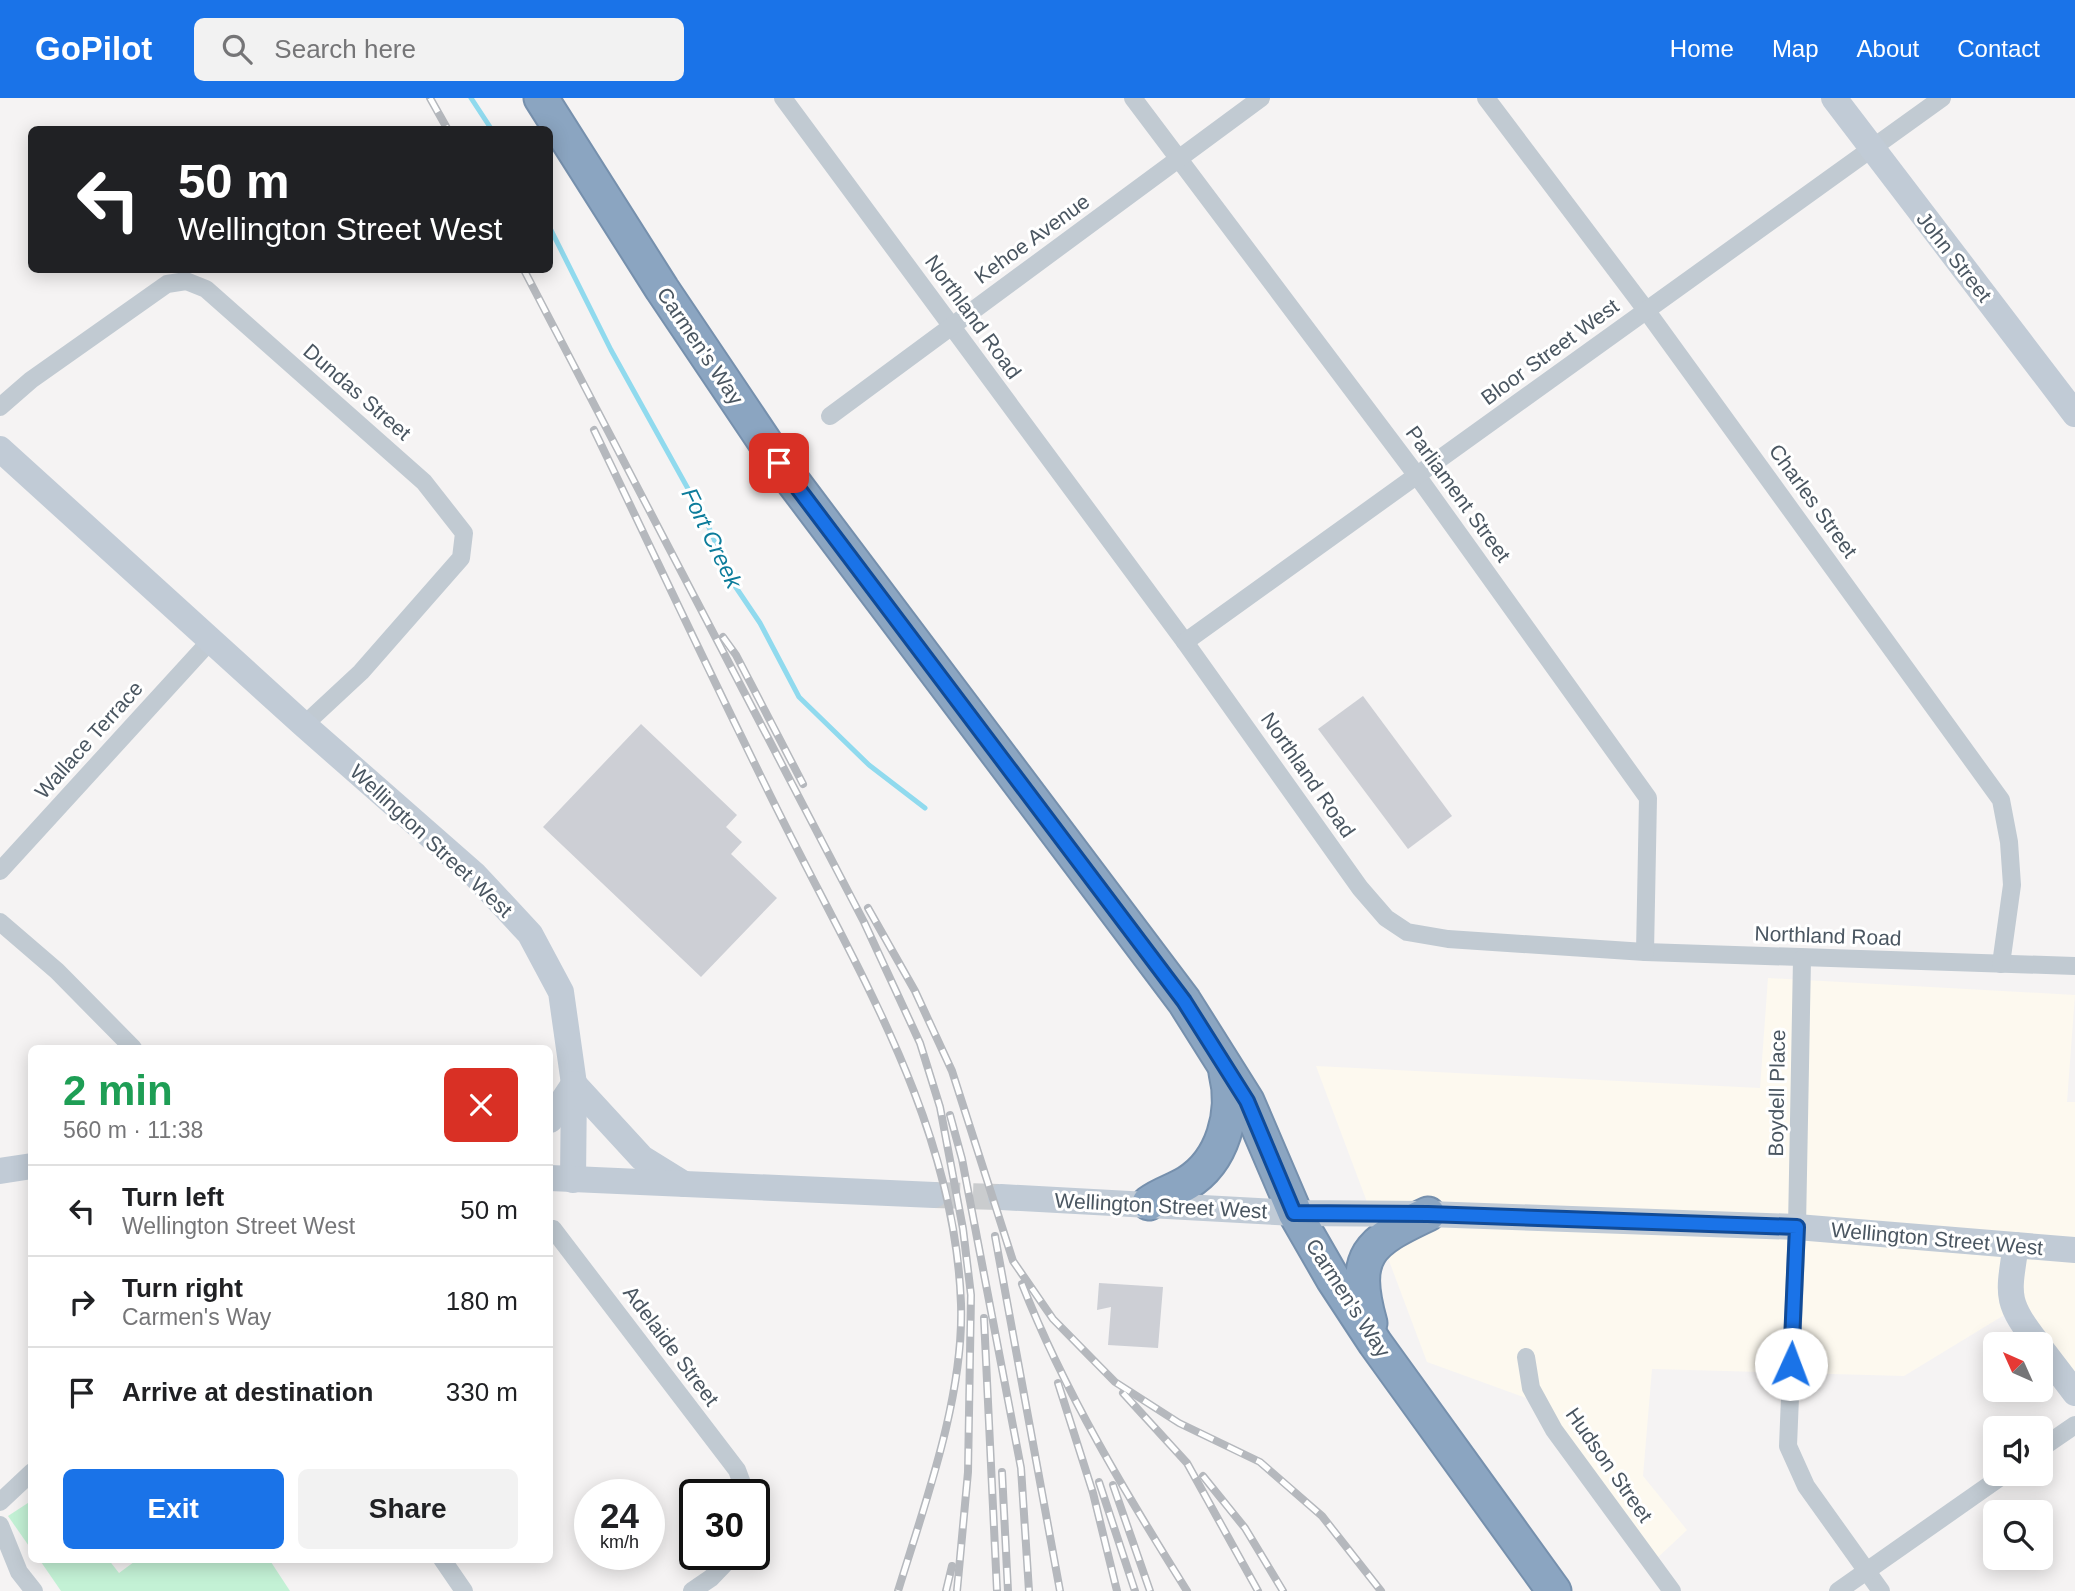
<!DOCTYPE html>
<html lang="en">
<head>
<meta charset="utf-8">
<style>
	body { margin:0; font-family:Arial,sans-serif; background:#f2f2f2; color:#202124; height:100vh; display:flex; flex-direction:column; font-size:26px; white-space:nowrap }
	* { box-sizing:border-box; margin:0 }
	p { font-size:23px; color:#757577 }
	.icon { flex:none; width:38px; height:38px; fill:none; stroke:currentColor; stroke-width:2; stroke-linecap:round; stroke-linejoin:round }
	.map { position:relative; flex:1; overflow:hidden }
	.panel { position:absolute; left:28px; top:947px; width:525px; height:518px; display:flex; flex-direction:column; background:#fff; border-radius:10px; box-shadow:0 4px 18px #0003 }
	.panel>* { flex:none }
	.guide { position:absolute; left:28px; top:28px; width:525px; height:147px; border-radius:10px; box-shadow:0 4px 18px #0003; background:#202124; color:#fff; overflow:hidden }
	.needle { width:46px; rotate:315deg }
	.buttons { position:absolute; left:1983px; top:1234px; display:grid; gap:14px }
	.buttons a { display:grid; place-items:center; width:70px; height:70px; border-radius:10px; background:#fff; box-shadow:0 4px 18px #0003; font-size:35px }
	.speed { position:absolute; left:574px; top:1381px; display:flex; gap:14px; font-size:35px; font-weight:700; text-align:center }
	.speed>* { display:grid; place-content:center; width:91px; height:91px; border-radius:50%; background:#fff; box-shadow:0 4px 18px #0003; line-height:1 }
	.speed small { font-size:18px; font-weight:400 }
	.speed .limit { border:4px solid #111; border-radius:10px; background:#fff; color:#111 }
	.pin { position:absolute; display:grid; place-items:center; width:60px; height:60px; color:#fff; margin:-30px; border-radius:14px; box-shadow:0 4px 10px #0006 }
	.me { position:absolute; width:77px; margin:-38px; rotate:2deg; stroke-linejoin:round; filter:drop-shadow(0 0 5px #0008) }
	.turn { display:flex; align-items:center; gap:24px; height:147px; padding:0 35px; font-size:32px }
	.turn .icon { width:91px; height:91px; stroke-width:2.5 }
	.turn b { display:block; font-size:49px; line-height:60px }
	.round { display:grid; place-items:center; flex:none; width:74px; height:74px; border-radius:10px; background:#f2f2f2 }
	.overview { display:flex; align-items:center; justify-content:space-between; height:119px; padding:0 35px }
	h1 { font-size:42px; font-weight:700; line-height:52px; color:#1e9e55 }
	.button { display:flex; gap:14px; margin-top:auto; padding:14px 35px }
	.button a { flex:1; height:80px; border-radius:10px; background:#1a73e8; color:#fff; font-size:28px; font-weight:700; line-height:80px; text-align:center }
	.button a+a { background:#f2f2f2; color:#202124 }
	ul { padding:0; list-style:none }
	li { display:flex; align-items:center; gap:21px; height:91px; padding:0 35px; border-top:2px solid #e0e0e0 }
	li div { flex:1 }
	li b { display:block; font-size:26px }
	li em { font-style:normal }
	header { display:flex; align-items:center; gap:42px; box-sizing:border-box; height:98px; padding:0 35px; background:#1a73e8; color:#fff }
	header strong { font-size:33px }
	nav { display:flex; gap:38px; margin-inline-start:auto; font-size:24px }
	.search { width:490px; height:63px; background:#f2f2f2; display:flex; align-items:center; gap:18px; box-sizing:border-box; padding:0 24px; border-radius:10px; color:#757577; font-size:26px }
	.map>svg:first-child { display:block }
	.commercial { fill:#fdf9ef }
	.green { fill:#c3f1d5 }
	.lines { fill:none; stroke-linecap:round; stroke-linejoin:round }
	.stream { stroke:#90daee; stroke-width:5 }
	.building { fill:#cdcfd5 }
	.secondary-tunnel { stroke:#caccce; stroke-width:26; stroke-dasharray:26 13; stroke-linecap:butt }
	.highway-casing { stroke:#7690ad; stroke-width:37 }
	.street { stroke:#c1cad2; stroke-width:18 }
	.secondary { stroke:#c1cbd6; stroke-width:26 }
	.highway { stroke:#8ba5c1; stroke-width:33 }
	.rail-casing { stroke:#b5b8bd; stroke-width:8 }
	.rail { stroke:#fff; stroke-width:5; stroke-dasharray:16; stroke-linecap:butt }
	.route-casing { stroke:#114b97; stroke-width:18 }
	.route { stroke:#1a73e8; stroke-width:12 }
	.labels { text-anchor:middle; stroke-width:6; stroke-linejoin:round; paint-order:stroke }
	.street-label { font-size:21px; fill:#4a5661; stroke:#fff }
	.water-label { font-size:23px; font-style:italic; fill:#0c7c9b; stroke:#fff }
</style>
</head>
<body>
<header>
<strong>GoPilot</strong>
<div class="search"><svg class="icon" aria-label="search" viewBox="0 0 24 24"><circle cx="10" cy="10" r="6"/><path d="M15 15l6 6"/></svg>Search here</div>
<nav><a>Home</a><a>Map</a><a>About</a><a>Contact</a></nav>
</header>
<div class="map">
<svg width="2075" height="1493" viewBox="0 0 2075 1493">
	<rect width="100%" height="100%" fill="#f5f3f3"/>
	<path class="commercial" d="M 1768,880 L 2075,897 L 2067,1004 L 2075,1004 L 2075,1281 L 2019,1208 L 1904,1278 L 1652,1271 L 1643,1378 L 1687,1432 L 1654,1463 L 1540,1305 L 1427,1264 L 1316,968 L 1760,990 Z"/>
	<g class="green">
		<path d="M 31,1403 L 31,1451 L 8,1418 Z"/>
		<path d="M 39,1461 L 108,1461 L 119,1475 L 138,1461 L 269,1461 L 290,1493 L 61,1493 Z"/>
	</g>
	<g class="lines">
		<g class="stream">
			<path d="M 471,0 L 492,32"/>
			<path d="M 550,130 L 611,252 L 707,425 L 733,485 L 760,525 L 799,599 L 869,667 L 925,710"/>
		</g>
	</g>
	<g class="building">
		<path d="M 1363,598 L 1452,718 L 1408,751 L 1318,631 Z"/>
		<path d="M 641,626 L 737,717 L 726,729 L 742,744 L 731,756 L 777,800 L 701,879 L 543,729 Z"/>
		<path d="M 1099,1185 L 1163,1189 L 1158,1250 L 1108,1247 L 1111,1209 L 1097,1212 Z"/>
	</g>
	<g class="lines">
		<path class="secondary-tunnel" d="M 934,1097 L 1001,1099"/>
		<g class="highway-casing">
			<g id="highway">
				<path d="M 541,0 L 662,191 L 779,365 L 1184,903 L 1247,1003 L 1295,1115 L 1333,1181 L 1375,1245 L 1554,1493"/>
				<path d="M 1149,1105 C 1161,1096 1174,1093 1187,1085 C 1223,1063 1236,1014 1226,975"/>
				<path d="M 1370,1225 C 1351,1157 1368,1144 1428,1116"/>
			</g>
		</g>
		<g class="street">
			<path d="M 783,0 L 1185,544 L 1360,790 L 1386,820 L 1407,834 L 1448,841 L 1645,854 L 2075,868"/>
			<path d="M 1133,0 L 1418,379 L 1648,700 L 1645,854"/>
			<path d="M 1486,0 L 1646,212 L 2001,702 L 2009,744 L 2012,787 L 2001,866"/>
			<path d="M 0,309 L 31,282 L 167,186 L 186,183 L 206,191 L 424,384 L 464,435 L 461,460 L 361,574 L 304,627"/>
			<path d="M 830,318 L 1261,0"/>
			<path d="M 1185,544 L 1942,0"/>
			<path d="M 0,773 L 212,541"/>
			<path d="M 0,824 L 57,873 L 133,950"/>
			<path d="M 1802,861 L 1797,1129 L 1788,1348 L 1806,1388 L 1881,1493"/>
			<path d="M 553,1131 L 737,1372 L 746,1396"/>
			<path d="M 1526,1259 L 1531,1290 L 1554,1332 L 1672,1493"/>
			<path d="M 2040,1351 L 2075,1327"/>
			<path d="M 0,1404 L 32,1374"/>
			<path d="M 0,1427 L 19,1474 L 34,1493"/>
			<path d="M 442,1461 L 464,1493"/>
			<path d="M 692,1493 L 711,1480 L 734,1456"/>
			<path d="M 1838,1493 L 2005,1376"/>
		</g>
		<g class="secondary">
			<path d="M 1834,0 L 2075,316"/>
			<path d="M 0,351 L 304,627 L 475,777 L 530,836 L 561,894 L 574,986 L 573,1082"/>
			<path d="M 574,986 L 642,1060 L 684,1086"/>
			<path d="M 550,1022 L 574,986"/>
			<path d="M 0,1073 L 32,1068"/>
			<path d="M 550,1080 L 934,1097"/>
			<path d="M 1001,1099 L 1295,1115 L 1428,1116 L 1797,1129 L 2075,1152"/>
			<path d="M 2016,1147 C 2008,1199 2005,1203 2038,1246"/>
			<path d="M 2040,1249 L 2075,1295"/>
		</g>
		<use href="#highway" class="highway"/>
		<g class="rail-casing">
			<g id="rail">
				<path d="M 430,0 L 448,32"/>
				<path d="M 524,172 L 864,824 L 920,945 L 940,1009 L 963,1131 L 971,1197 L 968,1374 L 957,1493"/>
				<path d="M 594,332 C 656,460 716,589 780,717 C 857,872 955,1027 961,1206 C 964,1299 925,1405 898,1493"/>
				<path d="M 723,539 L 736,557 L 803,686"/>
				<path d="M 868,810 L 915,893 L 952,973 L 1013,1163 L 1053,1221 L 1115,1284 L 1179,1325 L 1260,1364 L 1322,1418 L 1381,1493"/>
				<path d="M 950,1017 L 962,1061 L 1021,1370 L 1029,1493"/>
				<path d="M 995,1138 L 1060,1493"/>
				<path d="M 1022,1186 C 1065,1295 1125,1394 1187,1493"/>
				<path d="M 984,1220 L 997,1493"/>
				<path d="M 1058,1285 L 1093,1395 L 1117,1493"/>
				<path d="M 1123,1295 L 1187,1365 L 1258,1493"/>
				<path d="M 1002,1374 L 1008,1493"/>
				<path d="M 1203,1378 L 1245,1430 L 1283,1493"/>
				<path d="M 1099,1384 L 1135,1493"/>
				<path d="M 1113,1387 L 1150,1493"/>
				<path d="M 946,1493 L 952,1468"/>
			</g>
		</g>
		<use href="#rail" class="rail"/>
	</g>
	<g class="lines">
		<g class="route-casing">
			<path id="route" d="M 779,365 L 1184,903 L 1247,1003 L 1294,1115 L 1428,1116 L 1797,1129 L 1791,1266"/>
		</g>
		<use href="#route" class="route"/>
	</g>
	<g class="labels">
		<g class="street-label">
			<text transform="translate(1032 141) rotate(-36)" y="7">Kehoe Avenue</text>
			<text transform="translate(1954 159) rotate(52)" y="7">John Street</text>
			<text transform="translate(973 219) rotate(54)" y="7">Northland Road</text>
			<text transform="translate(700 248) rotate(56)" y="7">Carmen's Way</text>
			<text transform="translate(1550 254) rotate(-36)" y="7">Bloor Street West</text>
			<text transform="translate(357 294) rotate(41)" y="7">Dundas Street</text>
			<text transform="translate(1458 396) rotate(54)" y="7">Parliament Street</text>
			<text transform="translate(1813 403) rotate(54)" y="7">Charles Street</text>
			<text transform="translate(89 642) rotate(-48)" y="7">Wallace Terrace</text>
			<text transform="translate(1308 677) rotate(55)" y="7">Northland Road</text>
			<text transform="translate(431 743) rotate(43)" y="7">Wellington Street West</text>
			<text transform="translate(1828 838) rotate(2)" y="7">Northland Road</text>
			<text transform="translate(1777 995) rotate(-89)" y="7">Boydell Place</text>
			<text transform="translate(1161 1108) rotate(3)" y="7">Wellington Street West</text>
			<text transform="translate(1937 1141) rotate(5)" y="7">Wellington Street West</text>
			<text transform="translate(1348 1200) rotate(57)" y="7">Carmen's Way</text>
			<text transform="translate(671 1248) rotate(53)" y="7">Adelaide Street</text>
			<text transform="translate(1609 1367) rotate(55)" y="7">Hudson Street</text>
		</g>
		<g class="water-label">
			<text transform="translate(712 440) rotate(64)" y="8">Fort Creek</text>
		</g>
	</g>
</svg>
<div class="buttons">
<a><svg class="needle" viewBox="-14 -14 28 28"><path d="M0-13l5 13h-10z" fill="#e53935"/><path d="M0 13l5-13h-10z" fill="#757577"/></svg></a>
<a><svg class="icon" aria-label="sound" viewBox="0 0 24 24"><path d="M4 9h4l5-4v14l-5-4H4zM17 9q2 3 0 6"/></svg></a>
<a><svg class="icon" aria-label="search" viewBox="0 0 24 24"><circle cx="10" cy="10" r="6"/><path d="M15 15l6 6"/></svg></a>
</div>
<div class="speed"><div>24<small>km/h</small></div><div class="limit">30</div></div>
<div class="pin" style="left:779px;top:365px;background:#d93025"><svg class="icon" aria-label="arrive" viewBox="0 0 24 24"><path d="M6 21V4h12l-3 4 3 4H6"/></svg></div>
<svg class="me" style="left:1791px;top:1266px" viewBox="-20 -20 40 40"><circle r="19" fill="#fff"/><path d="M0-13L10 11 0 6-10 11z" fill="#1a73e8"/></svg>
<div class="guide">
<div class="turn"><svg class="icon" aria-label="left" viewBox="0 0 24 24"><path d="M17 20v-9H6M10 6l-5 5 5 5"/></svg><div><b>50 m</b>Wellington Street West</div></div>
</div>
<section class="panel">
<div class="overview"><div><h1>2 min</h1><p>560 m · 11:38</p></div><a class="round" style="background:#d93025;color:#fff"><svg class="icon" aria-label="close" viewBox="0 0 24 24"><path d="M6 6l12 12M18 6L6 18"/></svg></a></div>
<ul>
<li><svg class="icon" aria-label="left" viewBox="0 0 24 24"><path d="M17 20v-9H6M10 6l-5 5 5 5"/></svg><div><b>Turn left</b><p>Wellington Street West</p></div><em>50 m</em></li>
<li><svg class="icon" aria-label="right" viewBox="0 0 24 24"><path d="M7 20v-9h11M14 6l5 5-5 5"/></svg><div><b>Turn right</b><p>Carmen's Way</p></div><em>180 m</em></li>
<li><svg class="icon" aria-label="arrive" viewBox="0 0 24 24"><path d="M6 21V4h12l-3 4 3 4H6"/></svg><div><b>Arrive at destination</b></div><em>330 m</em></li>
</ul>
<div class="button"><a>Exit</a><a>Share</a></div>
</section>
</div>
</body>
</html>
